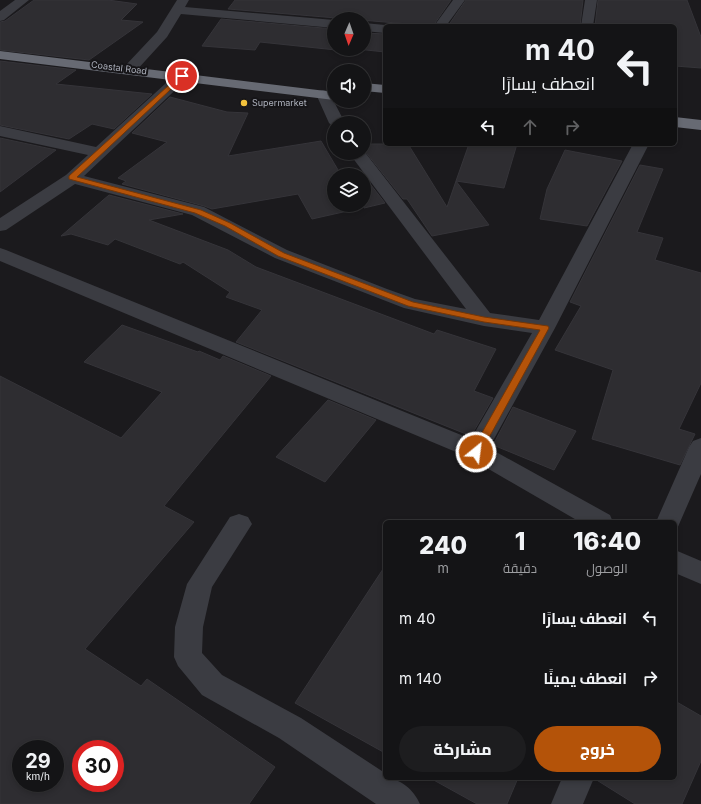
<!DOCTYPE html>
<html lang="ar">
<head>
<meta charset="utf-8">
<style>
	body { margin:0; font-family:Inter,Cairo,sans-serif; background:#1d1d1f; color:#f1f3f6; direction:rtl; height:100vh; display:flex; flex-direction:column; font-size:15px; white-space:nowrap }
	* { box-sizing:border-box; margin:0 }
	p { font-size:13px; color:#9d9ea1 }
	.icon { flex:none; width:22px; height:22px; fill:none; stroke:currentColor; stroke-width:2; stroke-linecap:round; stroke-linejoin:round }
	.map { position:relative; flex:1; overflow:hidden; direction:ltr }
	.panel { position:absolute; left:383px; top:520px; width:294px; height:260px; display:flex; flex-direction:column; background:#141416; border-radius:6px; box-shadow:0 2px 6px #0003,0 0 0 1px #333335; direction:rtl }
	.panel>* { flex:none }
	.guide { position:absolute; left:383px; top:24px; width:294px; height:122px; border-radius:6px; box-shadow:0 2px 6px #0003,0 0 0 1px #333335; direction:rtl; background:#141416; color:#f1f3f6; overflow:hidden }
	.needle { width:26px; rotate:182deg }
	.buttons { position:absolute; left:327px; top:12px; display:grid; gap:8px }
	.buttons a { display:grid; place-items:center; width:44px; height:44px; border-radius:50%; background:#141416; box-shadow:0 2px 6px #0003,0 0 0 1px #333335; font-size:20px }
	.speed { position:absolute; left:12px; top:740px; display:flex; gap:8px; font-size:20px; font-weight:700; text-align:center }
	.speed>* { display:grid; place-content:center; width:52px; height:52px; border-radius:50%; background:#141416; box-shadow:0 2px 6px #0003,0 0 0 1px #333335; line-height:1 }
	.speed small { font-size:10px; font-weight:400 }
	.speed .limit { border:6px solid #d22; background:#fff; color:#111 }
	.pin { position:absolute; display:grid; place-items:center; width:34px; height:34px; color:#fff; margin:-17px; border:2px solid #fff; border-radius:50%; box-shadow:0 1px 4px #0007 }
	.me { position:absolute; width:44px; margin:-22px; rotate:29deg; stroke-linejoin:round; filter:drop-shadow(0 0 3px #0008) }
	.turn { display:flex; align-items:center; gap:14px; height:84px; padding:0 16px; font-size:18px }
	.turn .icon { width:52px; height:52px; stroke-width:2.5 }
	.turn b { display:block; font-size:28px; line-height:34px }
	.lanes { display:flex; align-items:center; height:38px; padding:0 16px; background:#0003; justify-content:center; gap:20px; direction:ltr }
	.lanes .off { opacity:.35 }
	.eta { display:flex; justify-content:space-evenly; align-items:center; height:68px; text-align:center }
	.eta b { font-size:24px; font-weight:800; line-height:28px }
	.action { display:flex; gap:8px; margin-top:auto; padding:8px 16px }
	.action a { flex:1; height:46px; border-radius:24px; background:#b45309; color:#fff; font-size:16px; font-weight:800; line-height:46px; text-align:center }
	.action a+a { background:#1d1d1f; color:#f1f3f6 }
	ul { padding:0; list-style:none }
	li { display:flex; align-items:center; gap:12px; height:60px; padding:0 16px }
	li div { flex:1 }
	li b { display:block; font-size:15px }
	li em { font-style:normal }
	.map>svg:first-child { display:block }
	.building { fill:#2e2d31; stroke:#353439; fill-rule:evenodd }
	.lines { fill:none; stroke-linecap:round; stroke-linejoin:round }
	.minor { fill:#3b3c42; fill-rule:evenodd }
	.highway { fill:#676a73; fill-rule:evenodd }
	.route { fill:#b45309; stroke:#753606 }
	.poi-dot { fill:#f3c23c; stroke:#161518; stroke-width:1.5 }
	.labels { text-anchor:middle; stroke-width:4; stroke-linejoin:round; paint-order:stroke }
	.far-street-label { font-size:9px; fill:#adb1bc; stroke:#161518 }
	.far-poi-label { font-size:9px; fill:#adb1bc; stroke:#161518; text-anchor:start }
</style>
</head>
<body>
<div class="map">
<svg width="701" height="804" viewBox="0 0 701 804">
	<rect width="100%" height="100%" fill="#1b1a1d"/>
	<g class="building">
		<path d="M 34,0 L 108,0 L 137,4 L 121,20 L 143,22 L 89,60 L 0,50 L 0,22 L 5,21 Z"/>
		<path d="M 235,0 L 451,0 L 433,26 L 228,9 Z"/>
		<path d="M 466,0 L 583,0 L 580,26 L 448,26 Z"/>
		<path d="M 598,0 L 687,0 L 701,37 L 701,68 L 675,66 L 675,26 L 595,26 Z"/>
		<path d="M 221,19 L 334,29 L 334,49 L 364,49 L 364,33 L 385,34 L 385,52 L 357,49 L 355,52 L 260,42 L 255,50 L 202,46 Z"/>
		<path d="M 0,61 L 76,70 L 56,84 L 152,94 L 114,129 L 92,124 L 69,139 L 0,125 Z"/>
		<path d="M 170,97 L 227,112 L 248,113 L 228,156 L 321,141 L 341,175 L 334,175 L 334,205 L 359,205 L 361,208 L 312,219 L 298,194 L 212,209 L 204,206 L 122,184 L 126,181 L 118,178 L 167,142 L 132,133 Z"/>
		<path d="M 0,138 L 56,150 L 0,192 Z"/>
		<path d="M 364,144 L 408,144 L 447,207 L 456,181 L 489,225 L 432,236 L 407,199 L 403,199 L 364,150 Z"/>
		<path d="M 469,144 L 517,144 L 504,188 L 456,181 Z"/>
		<path d="M 565,150 L 622,161 L 587,226 L 540,219 L 547,189 Z"/>
		<path d="M 640,165 L 663,169 L 637,232 L 663,238 L 655,260 L 701,273 L 701,383 L 679,429 L 695,434 L 680,465 L 592,439 L 613,370 L 555,350 L 581,306 L 570,302 Z"/>
		<path d="M 364,176 L 385,203 L 364,208 Z"/>
		<path d="M 109,195 L 183,214 L 149,220 L 228,250 L 256,267 L 434,334 L 437,330 L 496,349 L 474,391 L 493,398 L 471,436 L 236,342 L 262,310 L 226,297 L 230,292 L 183,262 L 180,264 L 115,239 L 108,245 L 71,234 L 61,236 Z"/>
		<path d="M 122,325 L 198,352 L 199,351 L 220,360 L 223,356 L 271,376 L 164,506 L 194,522 L 85,649 L 141,686 L 147,679 L 275,767 L 249,804 L 0,804 L 0,376 L 121,438 L 162,392 L 84,362 ZM 21,749 L 55,749 L 55,783 L 21,783 ZM 81,749 L 115,749 L 115,783 L 81,783 Z"/>
		<path d="M 328,400 L 376,420 L 325,482 L 276,457 Z"/>
		<path d="M 513,407 L 576,431 L 554,470 L 493,445 Z"/>
		<path d="M 385,566 L 385,753 L 295,703 Z"/>
		<path d="M 675,701 L 701,716 L 701,761 L 682,804 L 635,804 L 595,779 L 675,778 Z"/>
		<path d="M 430,778 L 518,778 L 507,804 L 477,804 Z"/>
	</g>
	<g class="lines">
		<g class="minor">
			<path d="M 15,0 L 29,0 L 4,20 L 0,21 L 0,11 Z"/>
			<path d="M 177,0 L 189,0 L 185,7 L 334,20 L 334,28 L 181,14 L 167,37 L 135,72 L 125,72 L 123,69 L 125,66 L 157,32 Z"/>
			<path d="M 453,0 L 465,0 L 446,26 L 434,26 Z"/>
			<path d="M 585,0 L 597,0 L 593,26 L 581,26 Z"/>
			<path d="M 364,23 L 385,25 L 388,26 L 385,26 L 385,33 L 364,31 Z"/>
			<path d="M 182,72 L 187,73 L 189,76 L 187,79 L 84,176 L 204,207 L 287,250 L 387,289 L 415,299 L 466,309 L 349,153 L 364,153 L 364,151 L 490,313 L 539,320 L 633,144 L 649,144 L 555,328 L 489,448 L 610,515 L 613,522 L 580,522 L 468,457 L 0,261 L 0,248 L 6,250 L 471,439 L 532,333 L 484,326 L 404,308 L 275,258 L 192,215 L 75,184 L 6,230 L 0,231 L 0,218 L 66,175 L 88,155 L 0,136 L 0,126 L 96,147 L 177,73 Z"/>
			<path d="M 323,90 L 328,91 L 330,94 L 345,123 L 334,123 L 334,127 L 329,123 L 316,94 L 318,91 Z"/>
			<path d="M 701,438 L 701,474 L 677,529 L 675,530 L 675,522 L 656,522 L 689,447 L 693,441 Z"/>
			<path d="M 239,514 L 248,517 L 252,524 L 212,587 L 203,627 L 202,653 L 222,675 L 301,718 L 385,773 L 385,778 C 400,778 414,790 420,804 L 376,804 L 279,738 L 202,695 L 178,666 L 174,657 L 175,627 L 187,584 L 230,517 Z"/>
			<path d="M 675,550 L 701,561 L 701,584 L 675,573 Z"/>
			<path d="M 562,778 L 594,778 L 583,804 L 551,804 Z"/>
		</g>
		<g class="highway">
			<path d="M 0,51 L 334,92 L 334,100 L 0,59 Z"/>
			<path d="M 364,83 L 385,85 L 385,93 L 364,91 Z"/>
			<path d="M 675,117 L 701,120 L 701,130 L 675,127 Z"/>
		</g>
	</g>
	<path class="route" d="M 180,75 L 185,76 L 77,177 L 201,210 L 230,223 L 284,253 L 413,302 L 484,317 L 548,326 L 549,328 L 480,454 L 473,454 L 471,452 L 540,330 L 484,322 L 408,306 L 278,256 L 225,226 L 195,213 L 69,179 L 69,176 Z"/>
	<circle class="poi-dot" cx="244" cy="103" r="4"/>
	<g class="labels">
		<g class="far-street-label">
			<text transform="translate(119 68) rotate(7)" y="3">Coastal Road</text>
		</g>
		<g class="far-poi-label">
			<text x="252" y="106">Supermarket</text>
		</g>
	</g>
</svg>
<div class="buttons">
<a><svg class="needle" viewBox="-14 -14 28 28"><path d="M0-13l5 13h-10z" fill="#e53935"/><path d="M0 13l5-13h-10z" fill="#9d9ea1"/></svg></a>
<a><svg class="icon" aria-label="sound" viewBox="0 0 24 24"><path d="M4 9h4l5-4v14l-5-4H4zM17 9q2 3 0 6"/></svg></a>
<a><svg class="icon" aria-label="search" viewBox="0 0 24 24"><circle cx="10" cy="10" r="6"/><path d="M15 15l6 6"/></svg></a>
<a><svg class="icon" aria-label="layers" viewBox="0 0 24 24"><path d="M12 4l9 5-9 5-9-5zM3 14l9 5 9-5"/></svg></a>
</div>
<div class="speed"><div>29<small>km/h</small></div><div class="limit">30</div></div>
<div class="pin" style="left:182px;top:76px;background:#d93025"><svg class="icon" aria-label="arrive" viewBox="0 0 24 24"><path d="M6 21V4h12l-3 4 3 4H6"/></svg></div>
<svg class="me" style="left:476px;top:452px" viewBox="-20 -20 40 40"><circle r="17" fill="#b45309" stroke="#fff" stroke-width="3"/><path d="M0-11L8 9 0 5-8 9z" fill="#fff"/></svg>
<div class="guide">
<div class="turn"><svg class="icon" aria-label="left" viewBox="0 0 24 24"><path d="M17 20v-9H6M10 6l-5 5 5 5"/></svg><div><b>40 m</b>انعطف يسارًا</div></div>
<div class="lanes"><svg class="icon" aria-label="left" viewBox="0 0 24 24"><path d="M17 20v-9H6M10 6l-5 5 5 5"/></svg><svg class="icon off" aria-label="ahead" viewBox="0 0 24 24"><path d="M12 20V5M6 11l6-6 6 6"/></svg><svg class="icon off" aria-label="right" viewBox="0 0 24 24"><path d="M7 20v-9h11M14 6l5 5-5 5"/></svg></div>
</div>
<section class="panel">
<div class="eta">
<div><b>16:40</b><p>الوصول</p></div>
<div><b>1</b><p>دقيقة</p></div>
<div><b>240</b><p>m</p></div>
</div>
<ul>
<li><svg class="icon" aria-label="left" viewBox="0 0 24 24"><path d="M17 20v-9H6M10 6l-5 5 5 5"/></svg><div><b>انعطف يسارًا</b></div><em>40 m</em></li>
<li><svg class="icon" aria-label="right" viewBox="0 0 24 24"><path d="M7 20v-9h11M14 6l5 5-5 5"/></svg><div><b>انعطف يمينًا</b></div><em>140 m</em></li>
</ul>
<div class="action"><a>خروج</a><a>مشاركة</a></div>
</section>
</div>
</body>
</html>
